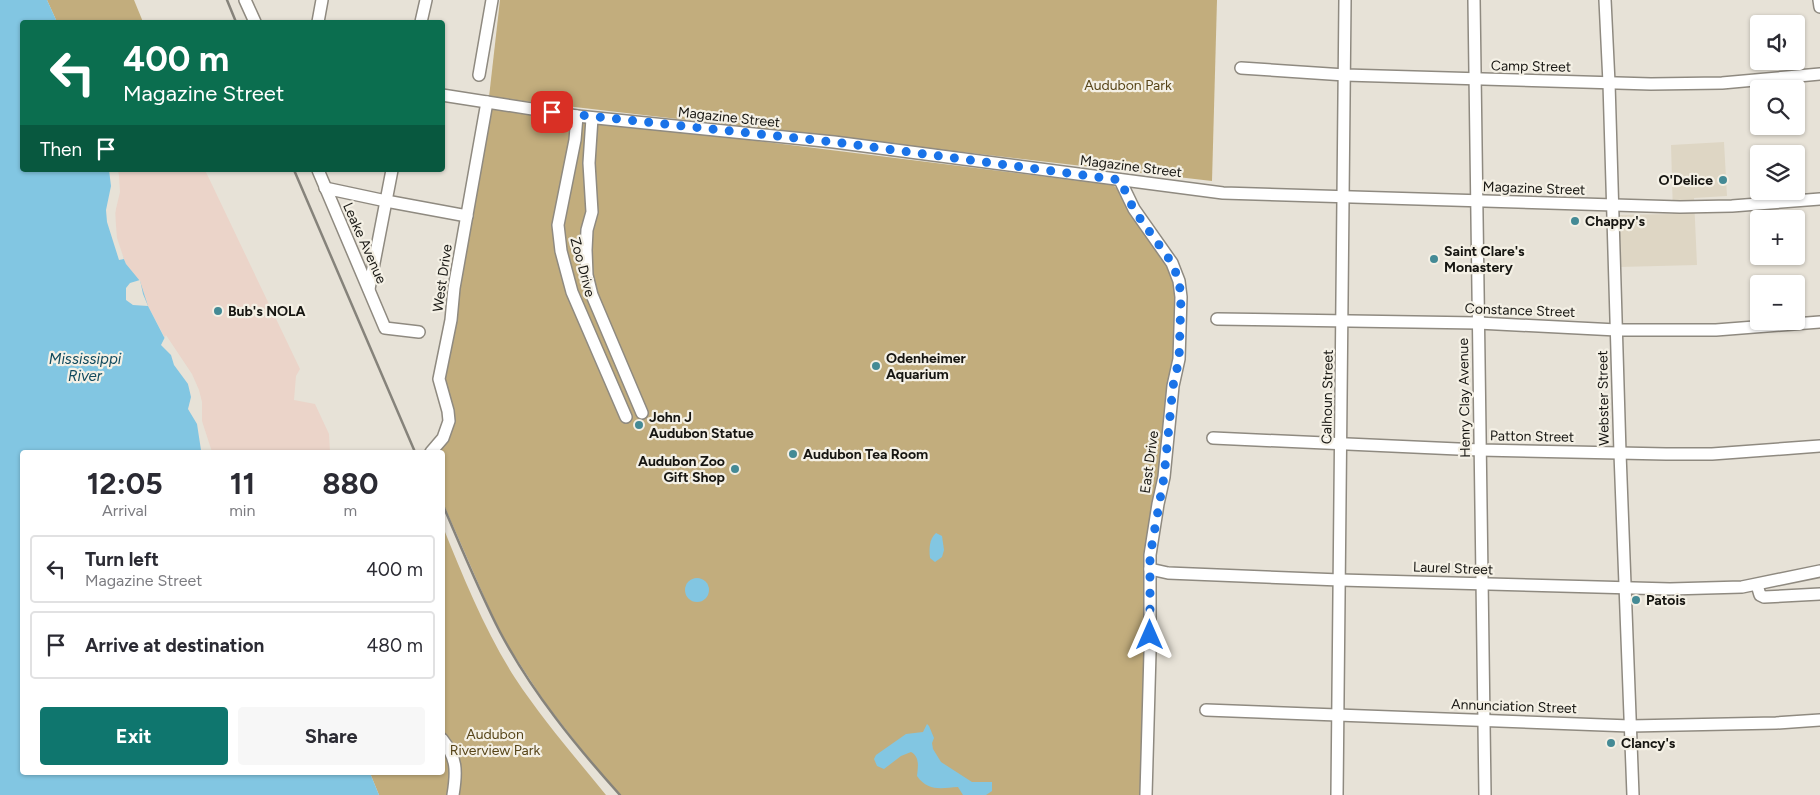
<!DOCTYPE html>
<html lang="en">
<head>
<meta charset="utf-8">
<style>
	body { margin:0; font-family:Figtree,sans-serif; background:#f7f7f7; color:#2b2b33; height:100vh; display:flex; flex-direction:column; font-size:19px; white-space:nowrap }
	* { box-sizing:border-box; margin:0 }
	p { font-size:16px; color:#7c7c81 }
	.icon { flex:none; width:28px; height:28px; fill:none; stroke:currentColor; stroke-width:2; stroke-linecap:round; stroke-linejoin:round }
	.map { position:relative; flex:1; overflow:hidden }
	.drawer { position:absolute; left:20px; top:450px; width:425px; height:325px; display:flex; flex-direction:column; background:#fff; border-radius:5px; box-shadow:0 1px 4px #0004 }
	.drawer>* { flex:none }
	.hud { position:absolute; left:20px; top:20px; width:425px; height:152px; border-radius:5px; box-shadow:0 1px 4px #0004; background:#0b6e4f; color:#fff; overflow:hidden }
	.buttons { position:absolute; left:1750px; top:15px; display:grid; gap:10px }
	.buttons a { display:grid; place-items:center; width:55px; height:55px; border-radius:5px; background:#fff; box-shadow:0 1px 4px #0004; font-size:25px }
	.pin { position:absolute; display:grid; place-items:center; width:42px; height:42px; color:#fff; margin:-21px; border-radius:10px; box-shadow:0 2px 8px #0006 }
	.me { position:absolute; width:55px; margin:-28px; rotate:0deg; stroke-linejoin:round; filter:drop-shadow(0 0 4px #0008) }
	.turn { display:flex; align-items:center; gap:18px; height:105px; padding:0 20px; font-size:22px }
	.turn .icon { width:65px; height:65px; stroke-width:2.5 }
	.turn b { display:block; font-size:35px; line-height:42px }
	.then { display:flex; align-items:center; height:48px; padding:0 20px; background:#0003; gap:10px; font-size:19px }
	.eta { display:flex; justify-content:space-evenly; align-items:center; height:85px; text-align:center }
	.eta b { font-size:30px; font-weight:700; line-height:35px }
	.action { display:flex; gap:10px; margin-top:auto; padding:10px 20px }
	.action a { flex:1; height:58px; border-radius:5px; background:#0f766e; color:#fff; font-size:20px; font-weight:700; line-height:58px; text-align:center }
	.action a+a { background:#f7f7f7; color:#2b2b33 }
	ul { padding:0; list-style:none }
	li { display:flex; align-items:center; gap:15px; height:68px; margin:0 10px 8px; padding:0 10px; border:2px solid #e1e1e2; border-radius:5px }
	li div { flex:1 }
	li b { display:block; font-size:19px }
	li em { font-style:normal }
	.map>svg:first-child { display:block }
	.built { fill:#ded6c4 }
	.industrial { fill:#ebd4c9 }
	.green { fill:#c2ad7d }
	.water { fill:#82c6e2 }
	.pier { fill:#e7e2d7 }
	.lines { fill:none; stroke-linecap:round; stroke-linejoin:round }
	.minor-casing { stroke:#8f8a80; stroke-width:14 }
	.minor { stroke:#fff; stroke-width:11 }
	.rail { stroke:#86837b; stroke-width:2.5 }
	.route { stroke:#1a73e8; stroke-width:9; stroke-dasharray:0 16.2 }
	.poi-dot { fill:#448a95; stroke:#f4f0e5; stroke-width:2 }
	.labels { text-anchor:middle; stroke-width:4.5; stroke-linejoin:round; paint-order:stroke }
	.street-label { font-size:14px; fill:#171612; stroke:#f4f0e5 }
	.park-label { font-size:14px; fill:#574519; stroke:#f4f0e5 }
	.poi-label { font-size:14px; font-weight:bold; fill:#171612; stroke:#f4f0e5; text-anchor:start }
	.water-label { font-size:15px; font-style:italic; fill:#0f495d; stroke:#f4f0e5 }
</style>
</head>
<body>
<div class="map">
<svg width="1820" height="795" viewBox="0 0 1820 795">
	<rect width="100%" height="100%" fill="#e7e2d7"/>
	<path class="built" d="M 1724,142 L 1727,196 L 1694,198 L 1697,265 L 1619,267 L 1618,215 L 1673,214 L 1671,145 Z"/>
	<path class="industrial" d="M 116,170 L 205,170 L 300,369 L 296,376 L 294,400 L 315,404 L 329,434 L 330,452 L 211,452 L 164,336 L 148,306 L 139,281 L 122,259 L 126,264 L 115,238 Z"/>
	<g class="green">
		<path d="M 47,0 L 134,0 L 143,22 L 57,22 Z"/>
		<path d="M 500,0 L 1217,0 L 1212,181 L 489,97 Z"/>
		<path d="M 491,108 L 1113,185 L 1127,197 L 1172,263 L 1181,324 L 1158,504 L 1145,795 L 620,795 L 596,768 L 546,704 L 510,649 L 497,626 L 443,503 L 442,452 L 431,452 L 449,421 L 439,379 Z"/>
		<path d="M 443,527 C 464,579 485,631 515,678 C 542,719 575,757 606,795 L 379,795 L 370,773 L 442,772 Z"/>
	</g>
	<g class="water">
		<path d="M 0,0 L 47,0 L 57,22 L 22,22 L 22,170 L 116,170 L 113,211 L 115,238 L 126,264 L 140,281 L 148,306 L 164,337 L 181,362 L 211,452 L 22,452 L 22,772 L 370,773 L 379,795 L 0,795 Z"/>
		<path d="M 936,533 L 942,536 L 944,550 L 942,557 L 935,562 L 930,558 C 929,549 929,539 936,533 Z"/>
		<circle cx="697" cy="590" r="12"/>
		<path d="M 927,724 L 929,726 L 934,738 L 932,743 L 933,749 L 941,762 L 972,782 L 992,782 L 992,791 L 986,795 L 963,795 L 958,787 C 942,788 928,792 917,776 C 918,767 920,757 911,752 L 901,756 L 884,769 L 877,766 L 874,759 L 876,755 L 906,734 L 923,732 Z"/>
	</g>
	<g class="pier">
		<path d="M 109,170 L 118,170 L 119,176 L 120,192 L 115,213 L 117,238 L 124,259 L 119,260 L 107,222 L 106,210 L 111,186 Z"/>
		<path d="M 140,280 L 143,294 L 148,306 L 133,305 L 126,300 L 126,288 L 130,283 Z"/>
		<path d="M 166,335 L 192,374 L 199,390 L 202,402 L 202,421 L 212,452 L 202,452 L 201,450 L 197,424 L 188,409 L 191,397 L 188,384 L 174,365 L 171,355 L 161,345 Z"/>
	</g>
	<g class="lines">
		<g class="minor-casing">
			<g id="minor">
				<path d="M 245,0 L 255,22"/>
				<path d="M 1474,0 L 1485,795"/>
				<path d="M 1605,0 L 1609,83 L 1620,453 L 1633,795"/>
				<path d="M 1819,0 L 1820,7"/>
				<path d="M 318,22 L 322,0"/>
				<path d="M 421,22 L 426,0"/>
				<path d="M 1241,68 L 1345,75 L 1651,84 L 1722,83 L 1820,74"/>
				<path d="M 479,75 L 492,0"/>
				<path d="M 442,95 L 577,116 L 834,142 L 1223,193 L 1680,207 L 1732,206 L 1820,199"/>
				<path d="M 577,116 L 575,140 L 558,225 L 561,251 L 572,292 L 626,417"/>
				<path d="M 592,118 L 589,163 L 592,212 L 587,230 L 586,250 L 587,275 L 592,295 L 642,413"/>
				<path d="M 318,170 L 385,328 L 419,332"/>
				<path d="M 1120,180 L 1134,209 L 1172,263 L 1179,281 L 1181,297 L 1179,359 L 1173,386 L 1164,477 L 1158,504 L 1150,555 L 1150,652 L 1146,795"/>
				<path d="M 325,188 L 386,201 L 467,216"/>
				<path d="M 369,289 L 392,170"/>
				<path d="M 1217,319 L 1478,323 L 1617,330 L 1716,330 L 1820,322"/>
				<path d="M 1213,438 L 1480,450 L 1666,454 L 1712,454 L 1820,446"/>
				<path d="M 431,452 L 443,438 L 449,421 L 448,411 L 439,379 L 451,320 L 454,288 L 487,102"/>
				<path d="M 1150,569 L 1168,573 L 1340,580 L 1670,589 L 1742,587 L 1820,571"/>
				<path d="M 1757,585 L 1760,595 L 1764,597 L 1820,594"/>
				<path d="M 1206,710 L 1630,726 L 1776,723 L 1820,720"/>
				<path d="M 442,739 C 457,758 457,771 453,795"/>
				<path d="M 1337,795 L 1345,0"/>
			</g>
		</g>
		<use href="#minor" class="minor"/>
		<g class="rail">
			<path d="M 227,0 L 236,22"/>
			<path d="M 294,170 L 415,452"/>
			<path d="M 442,503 C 461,547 479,591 500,632 C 532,692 575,745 620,795"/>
		</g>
	</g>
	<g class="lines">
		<path class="route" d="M 552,112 L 834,142 L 1120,180 L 1134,210 L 1172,263 L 1179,281 L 1181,297 L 1179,360 L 1173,386 L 1164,477 L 1150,556 L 1150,635"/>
	</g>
	<g class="poi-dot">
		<circle cx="1723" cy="180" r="5"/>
		<circle cx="1575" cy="221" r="5"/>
		<circle cx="1434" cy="259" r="5"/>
		<circle cx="218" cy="311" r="5"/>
		<circle cx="876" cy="366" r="5"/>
		<circle cx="639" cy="425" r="5"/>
		<circle cx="793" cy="454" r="5"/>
		<circle cx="735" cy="469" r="5"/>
		<circle cx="1636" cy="600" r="5"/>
		<circle cx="1611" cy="743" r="5"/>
	</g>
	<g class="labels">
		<g class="street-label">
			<text transform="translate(1531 66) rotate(1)" y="5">Camp Street</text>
			<text transform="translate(729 117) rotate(6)" y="5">Magazine Street</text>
			<text transform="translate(1131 166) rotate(7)" y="5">Magazine Street</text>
			<text transform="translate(1534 188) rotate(2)" y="5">Magazine Street</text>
			<text transform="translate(365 243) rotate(66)" y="5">Leake Avenue</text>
			<text transform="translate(583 267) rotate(75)" y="5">Zoo Drive</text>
			<text transform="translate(442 278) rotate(-82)" y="5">West Drive</text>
			<text transform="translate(1520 310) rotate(2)" y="5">Constance Street</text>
			<text transform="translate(1327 397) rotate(-89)" y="5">Calhoun Street</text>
			<text transform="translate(1464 398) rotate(-91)" y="5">Henry Clay Avenue</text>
			<text transform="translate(1603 398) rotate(-91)" y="5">Webster Street</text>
			<text transform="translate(1532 436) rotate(1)" y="5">Patton Street</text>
			<text transform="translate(1149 462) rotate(-82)" y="5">East Drive</text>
			<text transform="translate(1453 568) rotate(2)" y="5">Laurel Street</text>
			<text transform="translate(1514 706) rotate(2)" y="5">Annunciation Street</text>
		</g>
		<g class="park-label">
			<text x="1128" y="90">Audubon Park</text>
			<text x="495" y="739">Audubon<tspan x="495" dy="16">Riverview Park</tspan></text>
		</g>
		<g class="poi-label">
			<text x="1713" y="185" text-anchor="end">O'Delice</text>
			<text x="1585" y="226">Chappy's</text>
			<text x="1444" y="256">Saint Clare's<tspan x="1444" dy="16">Monastery</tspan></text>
			<text x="228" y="316">Bub's NOLA</text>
			<text x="886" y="363">Odenheimer<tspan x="886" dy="16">Aquarium</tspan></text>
			<text x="649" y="422">John J<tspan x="649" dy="16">Audubon Statue</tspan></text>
			<text x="803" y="459">Audubon Tea Room</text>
			<text x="725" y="466" text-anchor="end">Audubon Zoo<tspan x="725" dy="16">Gift Shop</tspan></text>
			<text x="1646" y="605">Patois</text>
			<text x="1621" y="748">Clancy's</text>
		</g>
		<g class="water-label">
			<text x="85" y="364">Mississippi<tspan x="85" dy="17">River</tspan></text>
		</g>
	</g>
</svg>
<div class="buttons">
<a><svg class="icon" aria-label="sound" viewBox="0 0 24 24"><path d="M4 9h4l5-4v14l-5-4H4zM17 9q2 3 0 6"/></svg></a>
<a><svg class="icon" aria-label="search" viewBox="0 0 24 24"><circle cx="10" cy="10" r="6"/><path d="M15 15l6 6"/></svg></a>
<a><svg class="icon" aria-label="layers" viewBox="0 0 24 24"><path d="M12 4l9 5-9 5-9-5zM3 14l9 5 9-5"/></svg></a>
<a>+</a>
<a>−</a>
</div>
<div class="pin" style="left:552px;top:112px;background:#d93025"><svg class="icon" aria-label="arrive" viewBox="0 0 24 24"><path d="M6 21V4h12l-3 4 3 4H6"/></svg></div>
<svg class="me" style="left:1150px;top:635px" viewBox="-20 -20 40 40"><path d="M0-17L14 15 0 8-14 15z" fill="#1a73e8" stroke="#fff" stroke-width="4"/></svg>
<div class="hud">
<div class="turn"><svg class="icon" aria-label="left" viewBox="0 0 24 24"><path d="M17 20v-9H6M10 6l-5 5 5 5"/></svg><div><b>400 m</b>Magazine Street</div></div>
<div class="then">Then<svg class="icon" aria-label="arrive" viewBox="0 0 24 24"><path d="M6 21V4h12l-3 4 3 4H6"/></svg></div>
</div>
<section class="drawer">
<div class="eta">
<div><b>12:05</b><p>Arrival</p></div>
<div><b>11</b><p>min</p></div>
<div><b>880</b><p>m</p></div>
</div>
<ul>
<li><svg class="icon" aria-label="left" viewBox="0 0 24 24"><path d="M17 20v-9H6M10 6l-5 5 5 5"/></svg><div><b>Turn left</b><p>Magazine Street</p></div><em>400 m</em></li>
<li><svg class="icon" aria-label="arrive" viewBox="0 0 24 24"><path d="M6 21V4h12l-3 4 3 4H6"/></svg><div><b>Arrive at destination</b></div><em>480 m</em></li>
</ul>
<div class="action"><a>Exit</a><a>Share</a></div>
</section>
</div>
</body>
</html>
